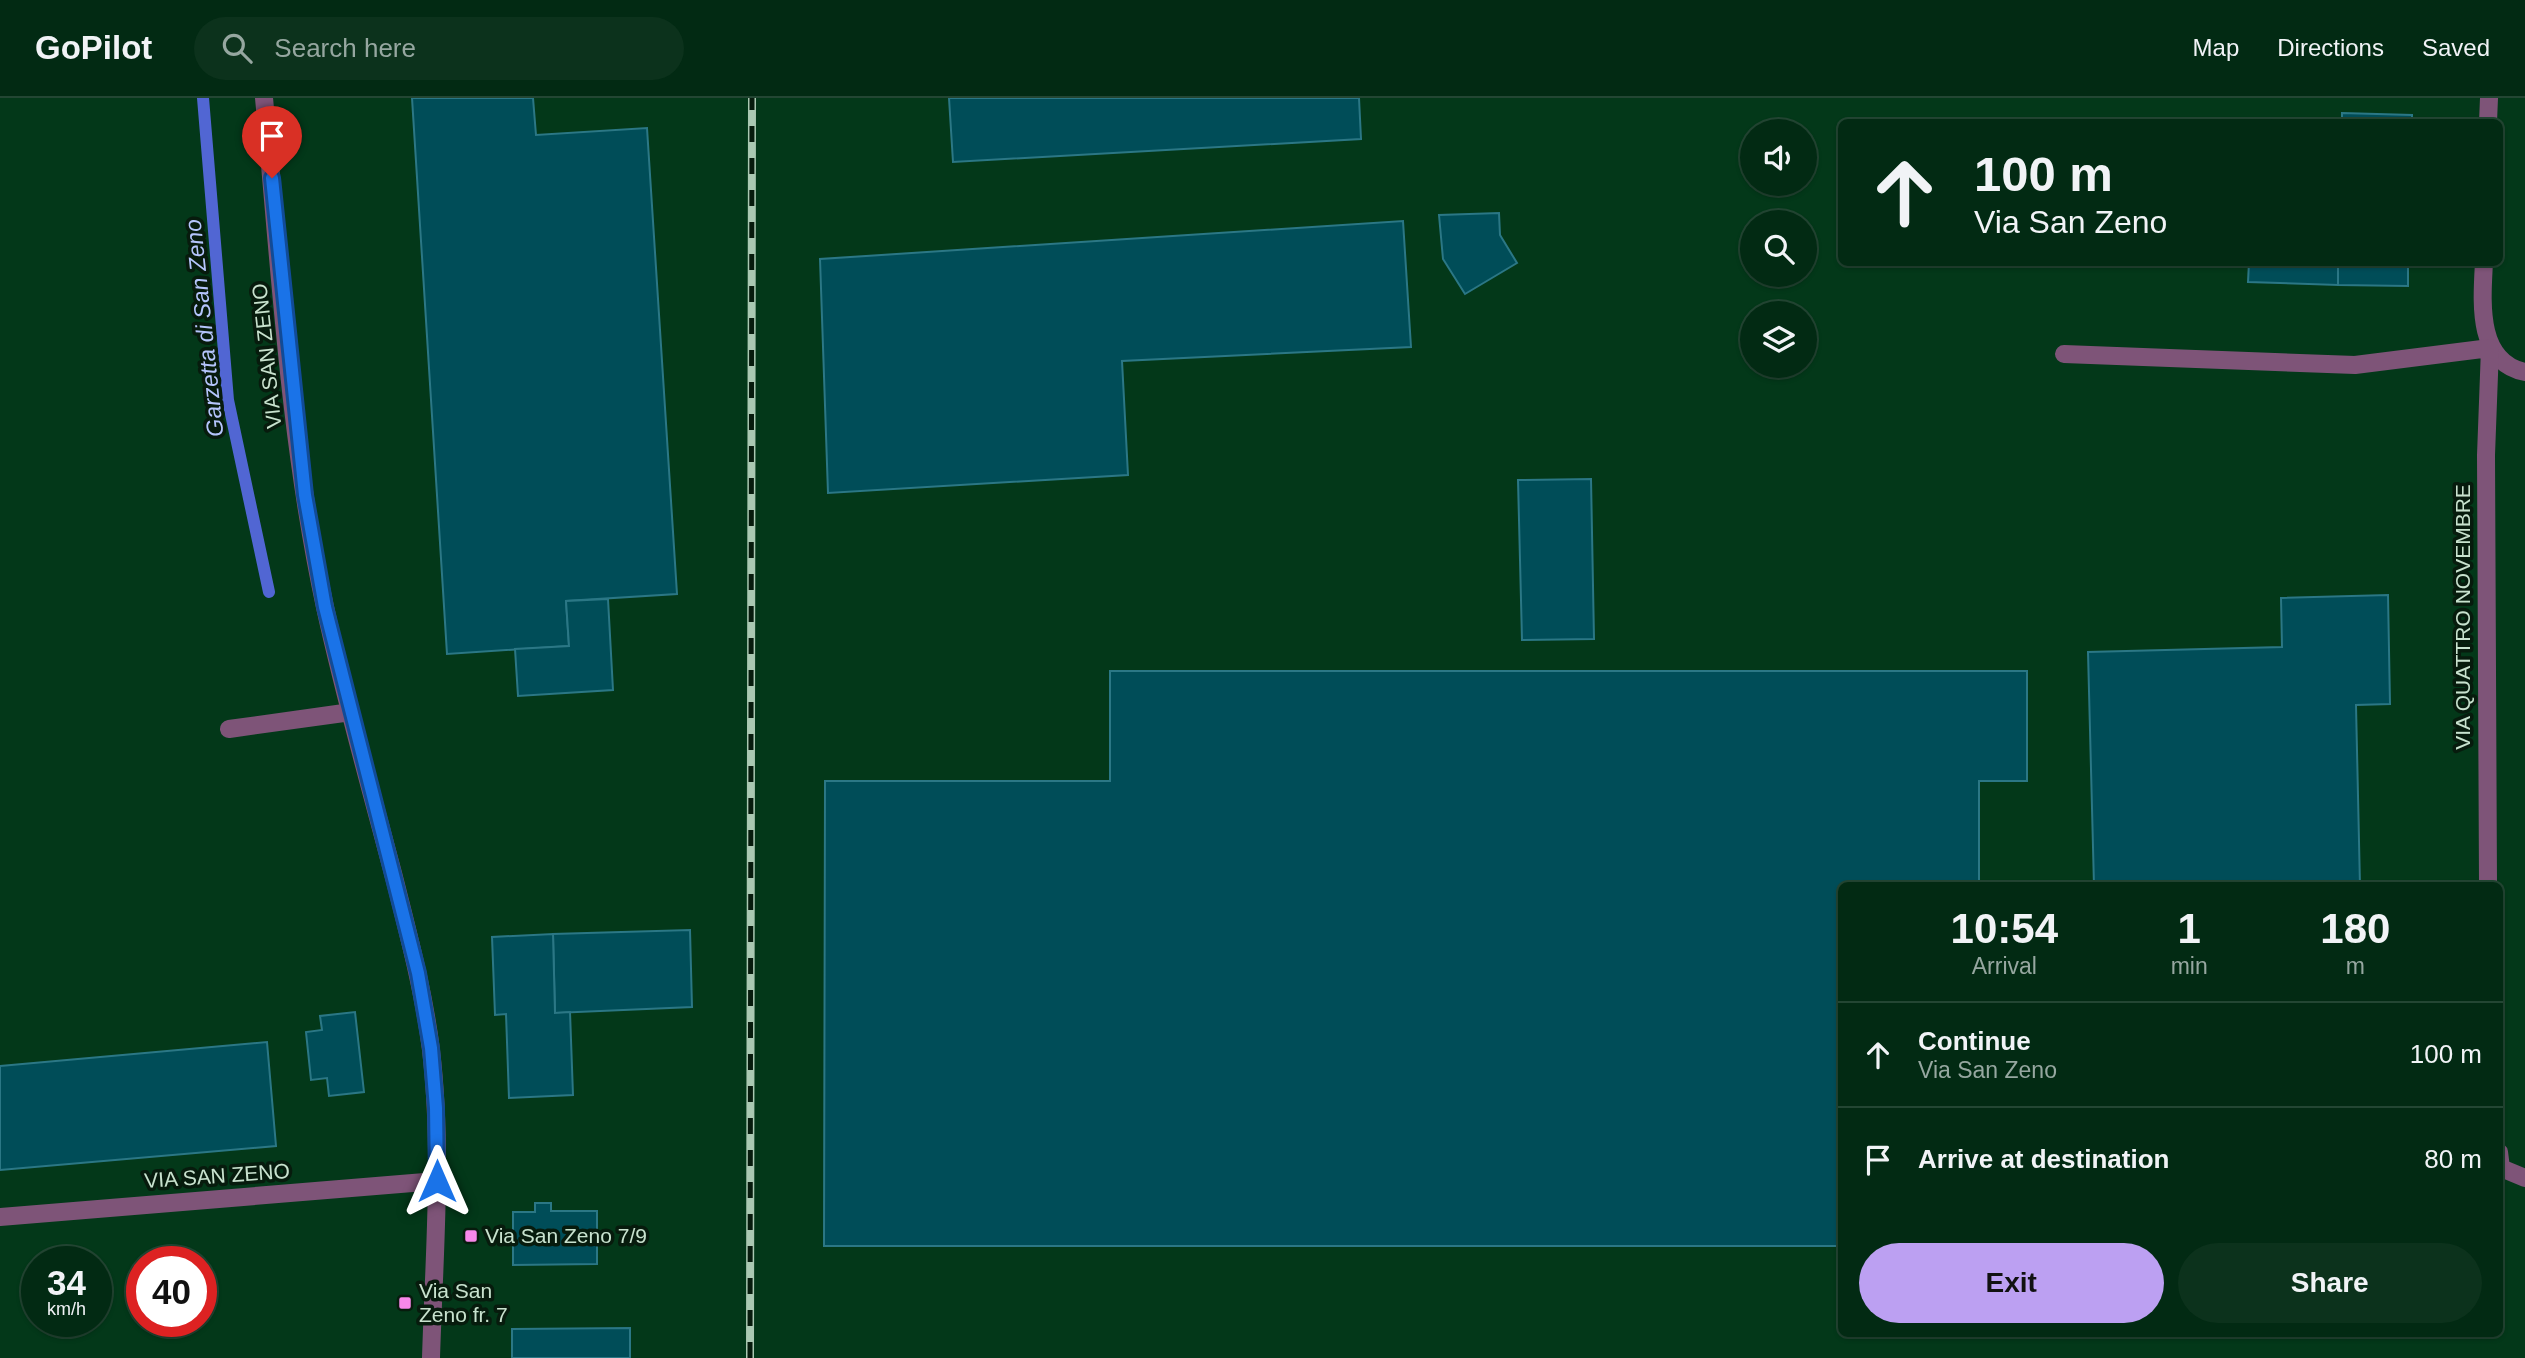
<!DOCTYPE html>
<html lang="en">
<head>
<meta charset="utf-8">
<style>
	body { margin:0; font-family:Arial,sans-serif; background:#0c321c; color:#f1f3f6; height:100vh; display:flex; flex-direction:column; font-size:26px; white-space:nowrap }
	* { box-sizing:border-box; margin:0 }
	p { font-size:23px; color:#96a7a0 }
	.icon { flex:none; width:38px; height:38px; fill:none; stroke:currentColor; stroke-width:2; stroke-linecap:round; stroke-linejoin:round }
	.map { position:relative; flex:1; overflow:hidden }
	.panel { position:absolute; left:1838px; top:784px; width:665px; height:455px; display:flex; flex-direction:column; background:#022a13; border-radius:10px; box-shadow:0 2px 5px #0004,0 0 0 2px #234633 }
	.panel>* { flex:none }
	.hud { position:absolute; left:1838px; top:21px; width:665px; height:147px; border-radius:10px; box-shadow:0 2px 5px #0004,0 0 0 2px #234633; background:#022a13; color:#f1f3f6; overflow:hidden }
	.buttons { position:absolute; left:1740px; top:21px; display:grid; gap:14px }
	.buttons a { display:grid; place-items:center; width:77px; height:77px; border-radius:50%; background:#022a13; box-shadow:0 2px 5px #0004,0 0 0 2px #234633; font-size:35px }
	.speed { position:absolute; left:21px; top:1148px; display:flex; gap:14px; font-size:35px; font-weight:700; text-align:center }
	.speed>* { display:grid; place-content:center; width:91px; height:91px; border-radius:50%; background:#022a13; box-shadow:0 2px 5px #0004,0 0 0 2px #234633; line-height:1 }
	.speed small { font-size:18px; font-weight:400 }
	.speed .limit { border:10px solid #d22; background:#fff; color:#111 }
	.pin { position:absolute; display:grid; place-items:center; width:60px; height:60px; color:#fff; margin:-72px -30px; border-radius:50% 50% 50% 0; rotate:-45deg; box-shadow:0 0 7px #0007 }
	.pin .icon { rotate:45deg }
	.me { position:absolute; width:77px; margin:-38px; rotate:0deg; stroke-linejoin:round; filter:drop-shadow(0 0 5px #0008) }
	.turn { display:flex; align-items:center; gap:24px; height:147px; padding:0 21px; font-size:32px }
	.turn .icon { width:91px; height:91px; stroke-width:2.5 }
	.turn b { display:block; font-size:49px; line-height:60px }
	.eta { display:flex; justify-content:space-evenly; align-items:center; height:119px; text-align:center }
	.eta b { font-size:42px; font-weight:700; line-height:49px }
	.cta { display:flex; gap:14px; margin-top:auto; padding:14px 21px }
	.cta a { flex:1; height:80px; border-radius:42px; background:#bca0f2; color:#111; font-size:28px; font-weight:700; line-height:80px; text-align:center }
	.cta a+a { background:#0c321c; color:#f1f3f6 }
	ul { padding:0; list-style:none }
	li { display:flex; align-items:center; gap:21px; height:105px; padding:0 21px; border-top:2px solid #234633 }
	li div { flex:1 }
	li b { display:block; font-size:26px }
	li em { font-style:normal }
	header { display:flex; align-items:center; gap:42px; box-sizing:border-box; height:98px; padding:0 35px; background:#022a13; border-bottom:2px solid #234633 }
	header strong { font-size:33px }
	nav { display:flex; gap:38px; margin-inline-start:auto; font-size:24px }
	.search { width:490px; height:63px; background:#0c321c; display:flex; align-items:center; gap:18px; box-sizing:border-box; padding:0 24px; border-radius:38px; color:#96a7a0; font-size:26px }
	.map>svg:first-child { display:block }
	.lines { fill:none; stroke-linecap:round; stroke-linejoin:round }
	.stream { stroke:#5166d3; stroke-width:12 }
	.building { fill:#004d58; stroke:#2b7785; stroke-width:2 }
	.service { stroke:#7e5478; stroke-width:18 }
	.minor { stroke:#7e5478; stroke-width:18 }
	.tertiary { stroke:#7e5478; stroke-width:18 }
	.rail-casing { stroke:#aac8b2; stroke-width:8 }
	.rail { stroke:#071b0d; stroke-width:5; stroke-dasharray:16; stroke-linecap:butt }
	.route-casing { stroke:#114b97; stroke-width:18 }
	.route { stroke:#1a73e8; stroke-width:12 }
	.poi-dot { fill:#f888ea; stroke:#071b0d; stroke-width:2.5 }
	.labels { text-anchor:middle; stroke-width:7; stroke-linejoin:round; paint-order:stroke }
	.street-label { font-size:21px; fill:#c8e2ce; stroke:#071b0d }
	.poi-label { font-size:21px; fill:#c8e2ce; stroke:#071b0d; text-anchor:start }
	.water-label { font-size:23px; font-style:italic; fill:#b5c5fc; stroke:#071b0d }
</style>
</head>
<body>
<header>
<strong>GoPilot</strong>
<div class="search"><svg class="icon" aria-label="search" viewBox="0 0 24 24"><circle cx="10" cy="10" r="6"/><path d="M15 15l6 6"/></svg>Search here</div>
<nav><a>Map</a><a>Directions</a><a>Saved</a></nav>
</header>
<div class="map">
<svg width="2525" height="1260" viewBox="0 0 2525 1260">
	<rect width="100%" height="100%" fill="#033819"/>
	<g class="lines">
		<path class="stream" d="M 203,0 L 228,302 L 269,494"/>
	</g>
	<g class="building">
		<path d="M 412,0 L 533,0 L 536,37 L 647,30 L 677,496 L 566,503 L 569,548 L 447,556 Z"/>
		<path d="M 949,0 L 1359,0 L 1361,41 L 953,64 Z"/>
		<path d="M 2342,15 L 2412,17 L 2412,24 L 2342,24 Z"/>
		<path d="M 1499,115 L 1500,137 L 1517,165 L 1465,196 L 1443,161 L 1439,117 Z"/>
		<path d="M 1403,123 L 1411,249 L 1122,263 L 1128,377 L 828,395 L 820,161 Z"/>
		<path d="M 2249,164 L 2338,164 L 2338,187 L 2248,184 Z"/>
		<path d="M 2338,164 L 2408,164 L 2408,188 L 2338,187 Z"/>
		<path d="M 1591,381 L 1594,541 L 1522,542 L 1518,382 Z"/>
		<path d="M 2388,497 L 2390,606 L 2356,607 L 2360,788 L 2094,788 L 2088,554 L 2282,549 L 2281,500 Z"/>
		<path d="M 608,501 L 613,592 L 518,598 L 515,551 L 569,548 L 566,503 Z"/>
		<path d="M 1110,573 L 2027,573 L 2027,683 L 1979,683 L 1979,788 L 1841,788 L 1841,1148 L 824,1148 L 825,683 L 1110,683 Z"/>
		<path d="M 690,832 L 692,909 L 555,915 L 553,836 Z"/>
		<path d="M 553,836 L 555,915 L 570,914 L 573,997 L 509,1000 L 506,916 L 495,917 L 492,839 Z"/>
		<path d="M 355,914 L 364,994 L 329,998 L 327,980 L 311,982 L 306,934 L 322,932 L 320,918 Z"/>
		<path d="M 267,944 L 276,1048 L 0,1072 L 0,968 Z"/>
		<path d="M 535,1105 L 551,1105 L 551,1113 L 597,1113 L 597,1166 L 513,1167 L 513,1114 L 535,1114 Z"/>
		<path d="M 630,1230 L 630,1260 L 512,1260 L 512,1231 Z"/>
	</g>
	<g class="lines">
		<g class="service">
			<path d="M 229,631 L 351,614"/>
			<path d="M 0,1119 L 437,1083"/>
		</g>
		<g class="minor">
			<path d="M 2488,24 L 2489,0"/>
			<path d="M 2484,164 C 2482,203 2476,264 2525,274"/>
			<path d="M 2064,256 L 2355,267 L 2490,250 L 2486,357 L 2488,788"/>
			<path d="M 2499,1054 L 2501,1070 L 2525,1080"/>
		</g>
		<path class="tertiary" d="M 264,0 C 280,170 289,343 325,509 C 345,601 371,692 395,783 C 409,839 424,895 431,952 C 443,1054 434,1158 431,1260"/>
		<g class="rail-casing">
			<path id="rail" d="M 750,1260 L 752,0"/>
		</g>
		<use href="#rail" class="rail"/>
	</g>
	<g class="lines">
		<g class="route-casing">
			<path id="route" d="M 272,80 L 305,397 L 325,509 L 418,875 L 431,950 L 436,1010 L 437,1083"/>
		</g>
		<use href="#route" class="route"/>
	</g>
	<g class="poi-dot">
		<rect x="464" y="1131" width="14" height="14" rx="3.5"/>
		<rect x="398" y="1198" width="14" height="14" rx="3.5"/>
	</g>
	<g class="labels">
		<g class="street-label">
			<text transform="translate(267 258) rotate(-96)" y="7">VIA SAN ZENO</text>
			<text transform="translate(2463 519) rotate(-90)" y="7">VIA QUATTRO NOVEMBRE</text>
			<text transform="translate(217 1078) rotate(-4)" y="7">VIA SAN ZENO</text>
		</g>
		<g class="poi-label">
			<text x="485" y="1145">Via San Zeno 7/9</text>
			<text x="419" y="1200">Via San<tspan x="419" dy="24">Zeno fr. 7</tspan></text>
		</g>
		<g class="water-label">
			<text transform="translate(204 230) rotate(-96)" y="8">Garzetta di San Zeno</text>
		</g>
	</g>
</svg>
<div class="buttons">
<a><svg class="icon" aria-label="sound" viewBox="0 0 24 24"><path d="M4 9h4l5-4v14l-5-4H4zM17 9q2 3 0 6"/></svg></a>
<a><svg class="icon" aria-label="search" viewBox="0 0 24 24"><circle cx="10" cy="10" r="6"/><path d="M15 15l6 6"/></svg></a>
<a><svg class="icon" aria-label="layers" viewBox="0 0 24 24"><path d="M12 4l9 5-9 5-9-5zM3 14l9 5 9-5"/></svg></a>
</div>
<div class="speed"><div>34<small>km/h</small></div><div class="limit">40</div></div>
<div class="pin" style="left:272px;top:80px;background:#d93025"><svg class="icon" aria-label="arrive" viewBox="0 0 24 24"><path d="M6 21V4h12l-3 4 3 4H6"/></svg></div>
<svg class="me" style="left:437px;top:1083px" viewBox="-20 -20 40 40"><path d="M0-17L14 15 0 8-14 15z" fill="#1a73e8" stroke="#fff" stroke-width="4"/></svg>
<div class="hud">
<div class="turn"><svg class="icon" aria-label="ahead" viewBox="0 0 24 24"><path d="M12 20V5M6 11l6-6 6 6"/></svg><div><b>100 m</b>Via San Zeno</div></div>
</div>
<section class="panel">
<div class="eta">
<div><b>10:54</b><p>Arrival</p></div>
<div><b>1</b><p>min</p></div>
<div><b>180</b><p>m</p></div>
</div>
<ul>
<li><svg class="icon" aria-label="ahead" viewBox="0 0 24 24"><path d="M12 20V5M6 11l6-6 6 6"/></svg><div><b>Continue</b><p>Via San Zeno</p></div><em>100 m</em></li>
<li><svg class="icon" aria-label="arrive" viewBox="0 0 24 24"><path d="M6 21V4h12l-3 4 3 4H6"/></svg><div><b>Arrive at destination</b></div><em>80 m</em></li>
</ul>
<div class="cta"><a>Exit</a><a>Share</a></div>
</section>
</div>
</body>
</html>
